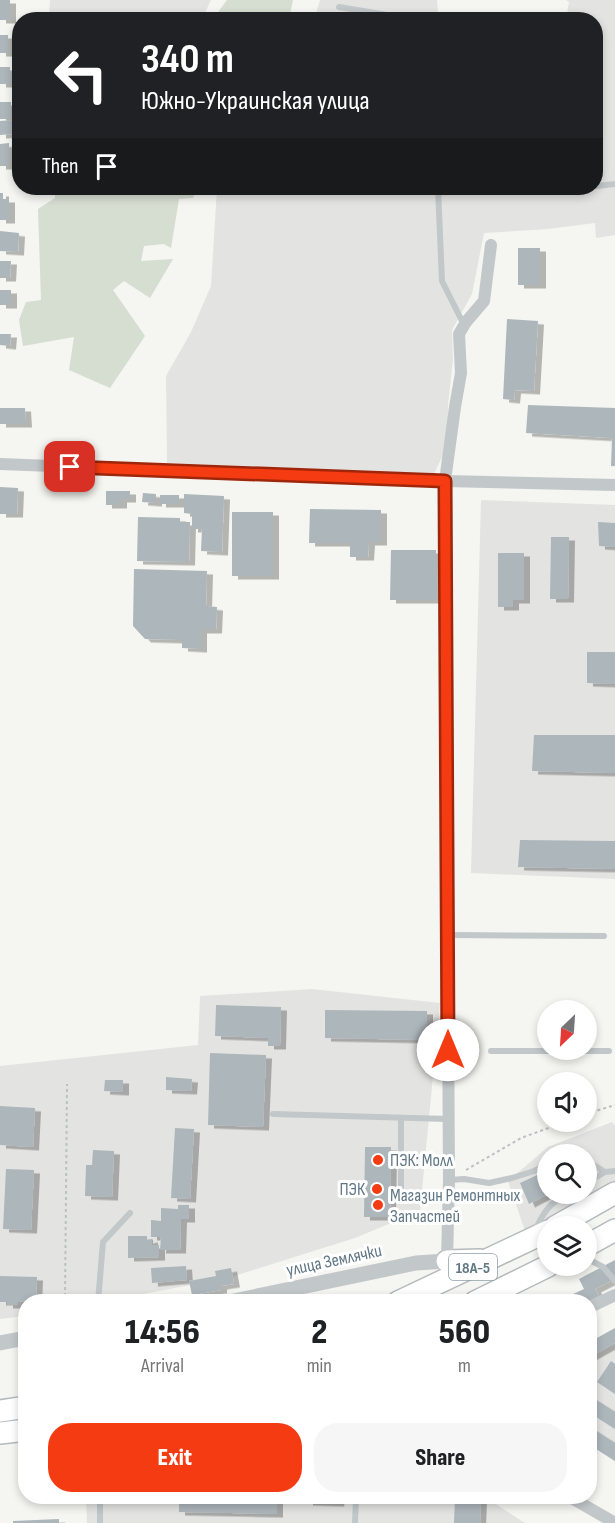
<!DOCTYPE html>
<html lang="en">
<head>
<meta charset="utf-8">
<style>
	body { margin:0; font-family:"Sofia Sans Condensed",sans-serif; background:#f6f6f6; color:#202124; height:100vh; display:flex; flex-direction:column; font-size:22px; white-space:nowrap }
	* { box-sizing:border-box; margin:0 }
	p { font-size:20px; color:#757577 }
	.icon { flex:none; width:33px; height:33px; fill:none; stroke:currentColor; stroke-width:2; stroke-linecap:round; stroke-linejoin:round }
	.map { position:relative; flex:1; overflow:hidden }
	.sheet { position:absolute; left:18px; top:1294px; width:579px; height:210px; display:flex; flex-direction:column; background:#fff; border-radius:24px; box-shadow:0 3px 9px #0003 }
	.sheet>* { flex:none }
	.banner { position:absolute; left:12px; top:12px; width:591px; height:183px; border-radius:24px; box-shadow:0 3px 9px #0003; background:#202124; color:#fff; overflow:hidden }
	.needle { width:39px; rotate:205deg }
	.controls { position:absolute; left:537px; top:1000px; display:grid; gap:12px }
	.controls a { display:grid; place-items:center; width:60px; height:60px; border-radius:50%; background:#fff; box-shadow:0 3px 9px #0003; font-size:30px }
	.pin { position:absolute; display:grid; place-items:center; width:51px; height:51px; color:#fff; margin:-26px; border-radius:12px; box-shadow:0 3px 9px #0006 }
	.me { position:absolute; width:66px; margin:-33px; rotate:0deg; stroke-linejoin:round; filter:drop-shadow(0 0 4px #0008) }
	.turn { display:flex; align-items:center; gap:21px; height:126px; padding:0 30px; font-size:27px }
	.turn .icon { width:78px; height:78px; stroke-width:2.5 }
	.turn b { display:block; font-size:42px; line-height:51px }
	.then { display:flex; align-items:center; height:57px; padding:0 30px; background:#0003; gap:12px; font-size:22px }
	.eta { display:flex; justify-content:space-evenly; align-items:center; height:102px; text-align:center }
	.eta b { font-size:36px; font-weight:800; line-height:42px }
	.action { display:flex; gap:12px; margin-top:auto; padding:12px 30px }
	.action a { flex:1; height:69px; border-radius:24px; background:#f53b11; color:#fff; font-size:24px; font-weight:800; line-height:69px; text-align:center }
	.action a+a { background:#f6f6f6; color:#202124 }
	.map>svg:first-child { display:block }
	.built { fill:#e3e4e2; fill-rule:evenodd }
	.green { fill:#d6ddd1 }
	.building { fill:#adb6bb; filter:url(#shadow) }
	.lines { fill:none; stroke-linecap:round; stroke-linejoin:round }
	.trunk-casing { stroke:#b6babd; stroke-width:24 }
	.path { stroke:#bdc0c2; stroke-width:2; stroke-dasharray:3 3; stroke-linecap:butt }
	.service { stroke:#c2c7ca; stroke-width:6 }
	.minor { stroke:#c2c7ca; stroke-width:12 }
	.tertiary { stroke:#c2c7ca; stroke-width:15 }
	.trunk { stroke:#fff; stroke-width:21 }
	.route-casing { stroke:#9f260b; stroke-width:15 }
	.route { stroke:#f53b11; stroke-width:10 }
	.poi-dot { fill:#f53b11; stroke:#fff; stroke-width:2 }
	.labels { text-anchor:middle; stroke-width:6; stroke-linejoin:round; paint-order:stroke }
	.shield { fill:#fff; stroke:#90a0aa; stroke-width:1.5 }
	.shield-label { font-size:16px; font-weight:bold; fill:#617785 }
	.poi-label { font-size:18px; fill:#617785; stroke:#fff; text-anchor:start }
	.street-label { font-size:18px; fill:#617785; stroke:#fff }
</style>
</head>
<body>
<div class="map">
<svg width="615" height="1523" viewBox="0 0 615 1523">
	<defs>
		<filter id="shadow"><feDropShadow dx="6" dy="3.5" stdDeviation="0" flood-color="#0004"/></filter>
	</defs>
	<rect width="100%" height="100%" fill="#f5f5f1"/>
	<g class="built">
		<path d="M 50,0 L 211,0 L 202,19 L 49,19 Z"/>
		<path d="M 320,0 L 437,0 L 438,12 L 435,19 L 314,20 Z"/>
		<path d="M 566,0 L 615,0 L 615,235 L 596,238 L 595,223 L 548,229 L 484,233 L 472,294 L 452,330 L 453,359 L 448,405 L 448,444 L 434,474 L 167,463 L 166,376 L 191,332 L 211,286 L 217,188 L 596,188 L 596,20 L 566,19 L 569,2 Z"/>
		<path d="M 481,500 L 615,505 L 615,879 L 471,873 Z"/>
		<path d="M 312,989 L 440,1003 L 420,1211 L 355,1238 L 228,1278 L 101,1302 L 26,1302 L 25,1316 L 0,1319 L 0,1066 L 198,1045 L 200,996 Z"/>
		<path d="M 612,1122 L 615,1126 L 615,1181 L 526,1234 L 508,1181 L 548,1147 ZM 548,1155 L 586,1155 L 586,1194 L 548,1194 Z"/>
		<path d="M 615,1328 L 615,1461 L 590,1445 L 590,1342 Z"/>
		<path d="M 86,1497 L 485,1497 L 525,1523 L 87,1523 Z"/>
	</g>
	<g class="green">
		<path d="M 227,0 L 293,0 L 289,19 L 213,19 Z"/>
		<path d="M 55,188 L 197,188 L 193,198 L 179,199 L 171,248 L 164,244 L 144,246 L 141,261 L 173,259 L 150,298 L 124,281 L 113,290 L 145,336 L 110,388 L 69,370 L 74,337 L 23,346 L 19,320 L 26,302 L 41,300 L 38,209 L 55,198 Z"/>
	</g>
	<g class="building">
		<rect x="0" y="0" width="10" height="20"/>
		<rect x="0" y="35" width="8" height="18"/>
		<rect x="0" y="67" width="10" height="17"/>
		<rect x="0" y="102" width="11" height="17"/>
		<path d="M 13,120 L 14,134 L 0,135 L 0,121 Z"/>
		<path d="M 9,143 L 9,166 L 0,166 L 0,144 Z"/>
		<path d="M 0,193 L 3,193 L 3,199 L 9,199 L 9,220 L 0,220 Z"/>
		<path d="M 0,231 L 19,233 L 18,252 L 0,251 Z"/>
		<rect x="518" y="248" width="22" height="37"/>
		<path d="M 0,261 L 11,261 L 10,278 L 0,278 Z"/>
		<rect x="0" y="290" width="11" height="15"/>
		<path d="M 507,319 L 538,321 L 534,391 L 515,390 L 514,400 L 503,399 Z"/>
		<path d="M 0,334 L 11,334 L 10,346 L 0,345 Z"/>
		<path d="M 528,405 L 615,408 L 615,466 L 611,466 L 612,438 L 526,433 Z"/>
		<path d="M 0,408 L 25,408 L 26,424 L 0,424 Z"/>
		<path d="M 0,487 L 18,488 L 17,514 L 0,514 Z"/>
		<path d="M 106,491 L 130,491 L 130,499 L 121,499 L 121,505 L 106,505 Z"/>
		<path d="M 143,493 L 156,494 L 156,503 L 142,502 Z"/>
		<path d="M 184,494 L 224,496 L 222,552 L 201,551 L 202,529 L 192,529 L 192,514 L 184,513 Z"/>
		<rect x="160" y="495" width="19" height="9"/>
		<path d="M 310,509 L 381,510 L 381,542 L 369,542 L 368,557 L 350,557 L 350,543 L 309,543 Z"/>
		<rect x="232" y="512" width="41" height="64"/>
		<path d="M 138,517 L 180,518 L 180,522 L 190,522 L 189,562 L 137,561 Z"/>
		<path d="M 598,522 L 615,523 L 615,547 L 599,546 Z"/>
		<path d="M 551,537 L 569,537 L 568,599 L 550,599 Z"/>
		<path d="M 391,550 L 436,550 L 436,600 L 390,600 Z"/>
		<path d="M 498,553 L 524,553 L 524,600 L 513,600 L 513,607 L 498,607 Z"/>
		<path d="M 134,569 L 207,571 L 206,606 L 217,607 L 216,630 L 201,630 L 201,649 L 182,648 L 182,640 L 145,639 L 133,626 Z"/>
		<path d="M 587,652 L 615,652 L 615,684 L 587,683 Z"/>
		<path d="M 534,735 L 615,735 L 615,773 L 532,771 Z"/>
		<path d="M 520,840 L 615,841 L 615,869 L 518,867 Z"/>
		<path d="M 216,1005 L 281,1007 L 280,1046 L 268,1046 L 268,1038 L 215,1036 Z"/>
		<path d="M 325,1010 L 427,1011 L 427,1040 L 325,1038 Z"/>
		<path d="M 210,1053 L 266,1055 L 263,1127 L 208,1125 Z"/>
		<path d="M 166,1077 L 192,1079 L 191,1091 L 166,1090 Z"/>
		<path d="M 105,1080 L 123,1080 L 123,1092 L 104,1091 Z"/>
		<path d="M 0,1106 L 35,1108 L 33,1147 L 0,1145 Z"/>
		<path d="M 175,1128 L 194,1129 L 190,1199 L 171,1198 Z"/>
		<path d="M 365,1147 L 391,1147 L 390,1217 L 364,1217 Z"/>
		<path d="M 93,1150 L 114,1151 L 112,1197 L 85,1196 L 86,1165 L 92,1165 Z"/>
		<path d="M 6,1169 L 34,1170 L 31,1230 L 3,1229 Z"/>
		<path d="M 548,1170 L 548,1194 L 529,1204 L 520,1183 Z"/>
		<path d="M 178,1205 L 189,1205 L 189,1219 L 181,1219 L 180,1250 L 160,1250 L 161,1237 L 151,1237 L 151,1220 L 161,1221 L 161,1208 L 178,1209 Z"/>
		<path d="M 128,1236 L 147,1236 L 147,1240 L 152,1239 L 152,1245 L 159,1245 L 159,1257 L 128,1258 Z"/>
		<path d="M 615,1260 L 615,1279 L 595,1289 L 599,1296 L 587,1302 L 575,1302 L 571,1295 L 584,1289 L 579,1279 Z"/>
		<path d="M 186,1266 L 187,1280 L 152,1283 L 151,1268 Z"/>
		<path d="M 231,1268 L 234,1284 L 221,1286 L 221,1290 L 192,1295 L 189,1281 L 216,1276 L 215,1271 Z"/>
		<path d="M 0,1276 L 37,1277 L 36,1302 L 18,1301 L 18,1305 L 7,1305 L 7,1302 L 0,1302 Z"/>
		<path d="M 615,1328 L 615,1343 L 590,1357 L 590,1342 Z"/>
		<path d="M 611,1361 L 615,1364 L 615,1394 L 597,1382 Z"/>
		<path d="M 590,1396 L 615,1412 L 615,1429 L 590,1413 Z"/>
		<path d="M 590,1427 L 615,1443 L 615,1461 L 590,1445 Z"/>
		<path d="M 179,1497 L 277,1497 L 277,1514 L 179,1512 Z"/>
		<path d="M 307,1497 L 339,1497 L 338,1503 L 307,1502 Z"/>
		<path d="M 455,1497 L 481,1497 L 480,1523 L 454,1523 Z"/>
		<path d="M 59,1519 L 59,1523 L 13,1523 L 13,1521 Z"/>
	</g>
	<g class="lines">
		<g class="trunk-casing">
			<g id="trunk">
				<path d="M 555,1227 L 615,1193"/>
				<path d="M 586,1246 L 615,1230"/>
				<path d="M 447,1261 L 480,1260"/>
				<path d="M 398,1302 L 548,1231"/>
				<path d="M 475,1302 L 548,1266"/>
				<path d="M 0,1411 L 26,1407"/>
				<path d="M 0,1433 L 26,1430"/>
			</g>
		</g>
		<g class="path">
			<path d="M 586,1114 L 615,1105"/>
			<path d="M 466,1170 L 521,1138 L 565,1122"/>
			<path d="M 65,1302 L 67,1084"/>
		</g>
		<g class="service">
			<path d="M 339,7 L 417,20"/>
			<path d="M 597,186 L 615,184"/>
			<path d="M 438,188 L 442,281 L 464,325"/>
			<path d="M 448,935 L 604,936"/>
			<path d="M 491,1051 L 609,1051"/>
			<path d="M 273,1114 L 448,1119"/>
			<path d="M 568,1155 L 577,1151 L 581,1155"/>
			<path d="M 586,1160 L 605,1172"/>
			<path d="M 449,1180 L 464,1179 L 489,1183 L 512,1178 L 534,1171 L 548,1164"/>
			<path d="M 586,1183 L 605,1172 L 615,1171"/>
			<path d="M 401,1199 L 401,1118"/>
			<path d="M 535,1231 C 543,1213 549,1203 567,1194"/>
			<path d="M 586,1258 L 603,1267 L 615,1281"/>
			<path d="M 501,1295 L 516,1302"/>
			<path d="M 98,1302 L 103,1242 L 130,1213"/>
			<path d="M 100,1497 L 100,1523"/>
			<path d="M 355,1523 L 356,1497"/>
		</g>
		<g class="minor">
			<path d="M 0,464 L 445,481 L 615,485"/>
			<path d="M 447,1261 L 449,1180 L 445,481 L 455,407 L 461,373 L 459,334 L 466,322 L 484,301 L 491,245"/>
			<path d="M 590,1307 L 615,1295"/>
			<path d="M 570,1497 L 615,1523"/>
		</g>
		<g class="tertiary">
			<path d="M 229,1302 L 416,1263 L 447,1261"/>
			<path d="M 0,1343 L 26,1338"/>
		</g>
		<use href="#trunk" class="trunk"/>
	</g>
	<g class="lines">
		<g class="route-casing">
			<path id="route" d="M 70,467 L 445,481 L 448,1050"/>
		</g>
		<use href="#route" class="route"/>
	</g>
	<g class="poi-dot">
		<circle cx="378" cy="1160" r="6"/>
		<circle cx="377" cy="1189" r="6"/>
		<circle cx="378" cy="1205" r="6"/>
	</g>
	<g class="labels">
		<rect class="shield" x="449" y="1254" width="48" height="26" rx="4.5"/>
		<g class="shield-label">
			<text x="473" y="1273">18А-5</text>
		</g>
		<g class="poi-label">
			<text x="390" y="1166">ПЭК: Молл</text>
			<text x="365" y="1195" text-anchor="end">ПЭК</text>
			<text x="390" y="1201">Магазин Ремонтных<tspan x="390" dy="21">Запчастей</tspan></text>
		</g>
		<g class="street-label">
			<text transform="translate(334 1260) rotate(-12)" y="6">улица Землячки</text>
		</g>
	</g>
</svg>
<div class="controls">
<a><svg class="needle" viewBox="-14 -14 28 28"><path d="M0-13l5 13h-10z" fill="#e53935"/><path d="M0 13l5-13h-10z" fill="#757577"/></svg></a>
<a><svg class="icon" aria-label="sound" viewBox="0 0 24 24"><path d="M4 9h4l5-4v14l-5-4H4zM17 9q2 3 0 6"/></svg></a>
<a><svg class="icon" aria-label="search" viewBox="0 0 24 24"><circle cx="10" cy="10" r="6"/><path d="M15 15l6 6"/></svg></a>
<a><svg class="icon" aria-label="layers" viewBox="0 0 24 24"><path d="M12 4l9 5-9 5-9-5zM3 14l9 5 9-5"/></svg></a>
</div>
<div class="pin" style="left:70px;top:467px;background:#d93025"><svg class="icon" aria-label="arrive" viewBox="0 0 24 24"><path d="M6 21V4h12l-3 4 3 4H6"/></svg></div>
<svg class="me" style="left:448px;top:1050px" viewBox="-20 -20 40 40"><circle r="19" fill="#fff"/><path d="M0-13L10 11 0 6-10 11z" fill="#f53b11"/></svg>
<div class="banner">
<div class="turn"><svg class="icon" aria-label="left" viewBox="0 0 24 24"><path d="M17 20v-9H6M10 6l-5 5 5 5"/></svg><div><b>340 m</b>Южно-Украинская улица</div></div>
<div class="then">Then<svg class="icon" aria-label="arrive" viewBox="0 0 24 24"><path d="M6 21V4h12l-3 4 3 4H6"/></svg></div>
</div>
<section class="sheet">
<div class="eta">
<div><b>14:56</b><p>Arrival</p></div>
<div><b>2</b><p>min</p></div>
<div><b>560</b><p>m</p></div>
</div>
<div class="action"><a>Exit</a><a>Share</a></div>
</section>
</div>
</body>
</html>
